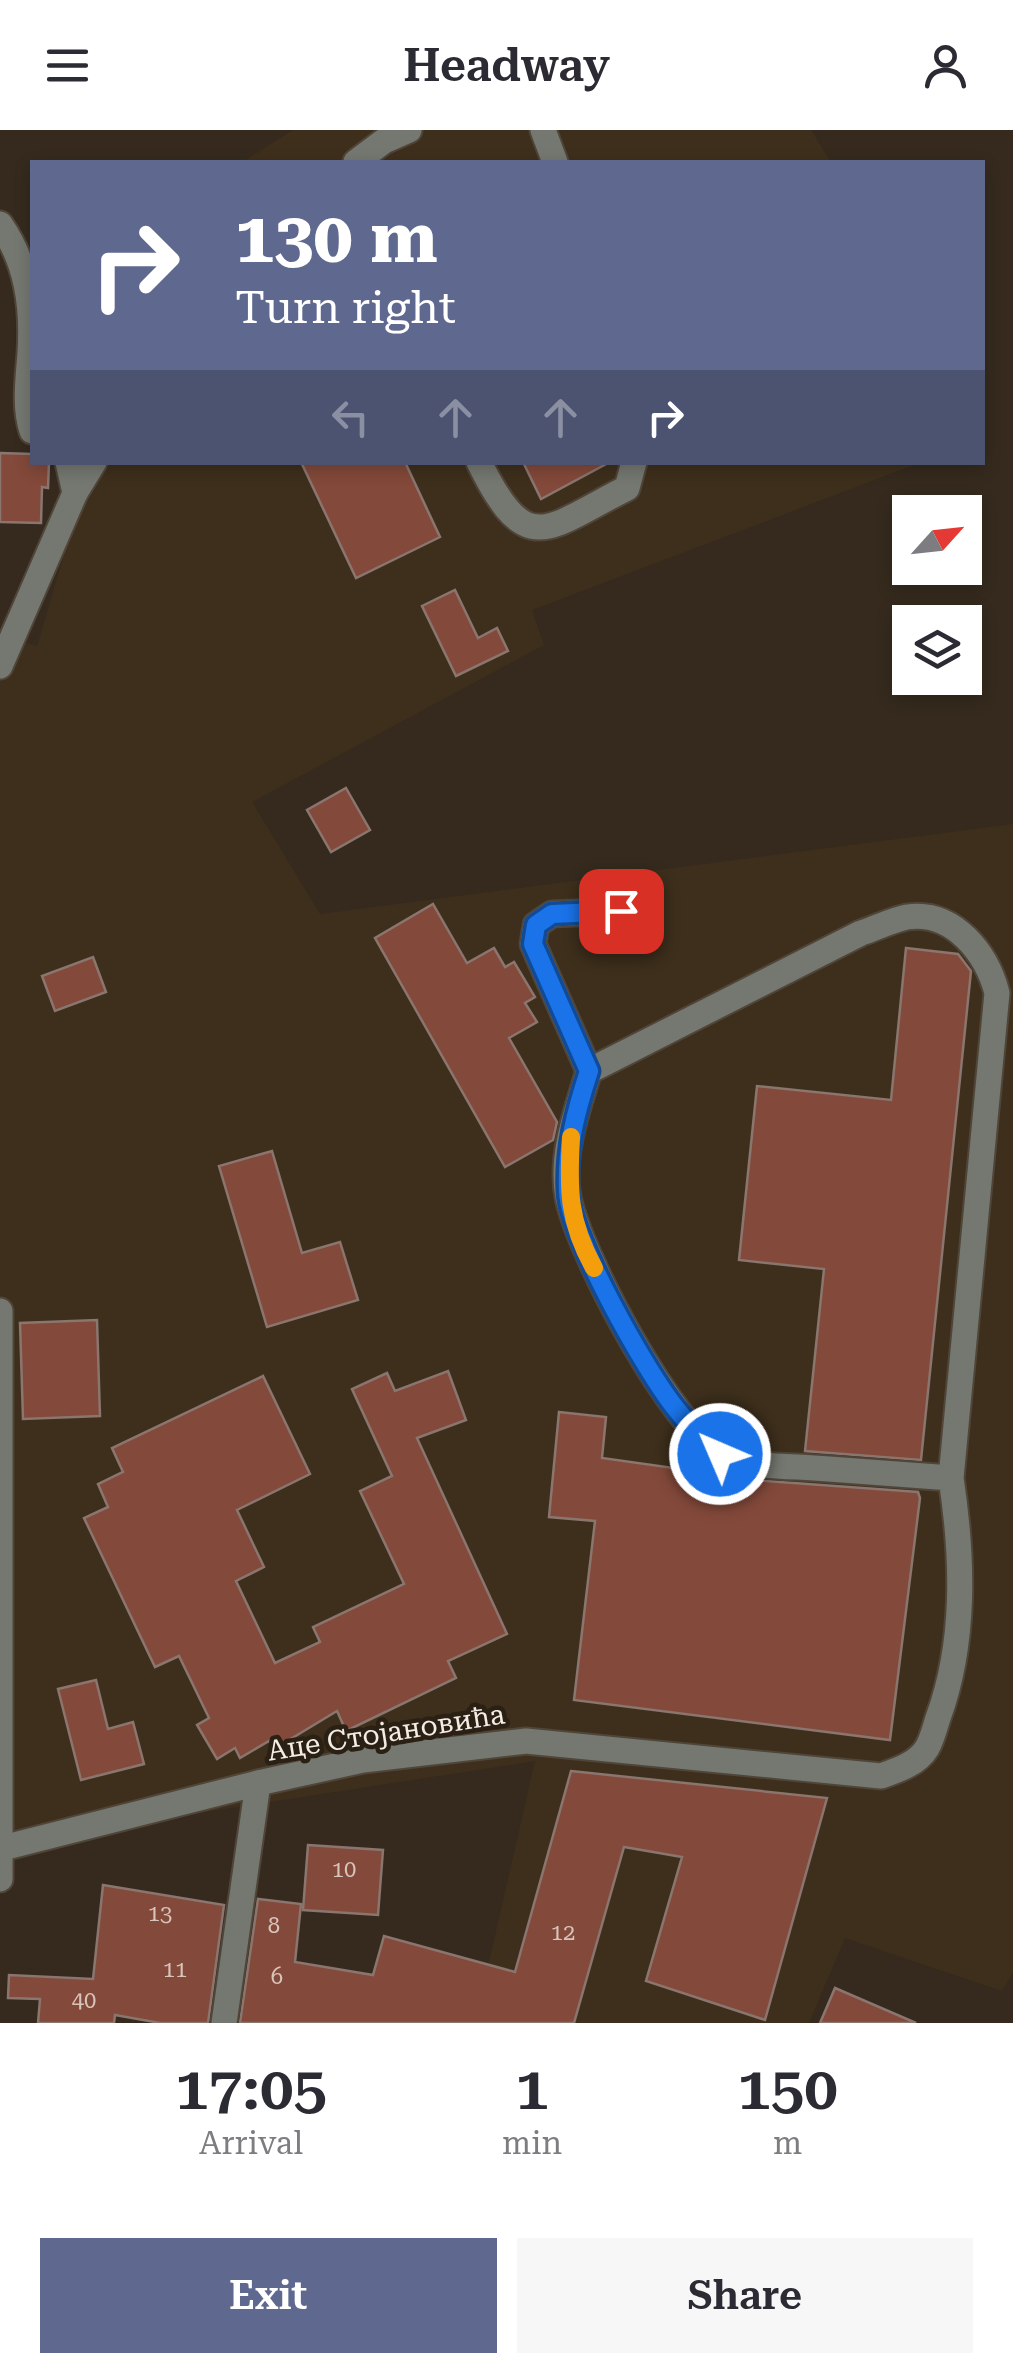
<!DOCTYPE html>
<html lang="en">
<head>
<meta charset="utf-8">
<style>
	body { margin:0; font-family:"Roboto Serif",serif; background:#f7f7f7; color:#2b2b33; height:100vh; display:flex; flex-direction:column; font-size:38px; white-space:nowrap }
	* { box-sizing:border-box; margin:0 }
	p { font-size:32px; color:#7c7c81 }
	.icon { flex:none; width:55px; height:55px; fill:none; stroke:currentColor; stroke-width:2; stroke-linecap:round; stroke-linejoin:round }
	.map { position:relative; height:1893px; overflow:hidden }
	.panel { display:flex; flex-direction:column; background:#fff; flex:1 }
	.panel>* { flex:none }
	.banner { position:absolute; left:30px; top:30px; width:955px; height:305px; border-radius:0px; box-shadow:0 5px 15px #0003; background:#5f688e; color:#fff; overflow:hidden }
	.needle { width:65px; rotate:63deg }
	.tools { position:absolute; left:892px; top:365px; display:grid; gap:20px }
	.tools a { display:grid; place-items:center; width:90px; height:90px; border-radius:0px; background:#fff; box-shadow:0 5px 15px #0003; font-size:50px }
	.pin { position:absolute; display:grid; place-items:center; width:85px; height:85px; color:#fff; margin:-42px; border-radius:20px; box-shadow:0 5px 15px #0006 }
	.me { position:absolute; width:110px; margin:-55px; rotate:315deg; stroke-linejoin:round; filter:drop-shadow(0 0 8px #0008) }
	.turn { display:flex; align-items:center; gap:35px; height:210px; padding:0 40px; font-size:45px }
	.turn .icon { width:130px; height:130px; stroke-width:2.5 }
	.turn b { display:block; font-size:70px; line-height:85px }
	.lanes { display:flex; align-items:center; height:95px; padding:0 40px; background:#0003; justify-content:center; gap:50px; direction:ltr }
	.lanes .off { opacity:.35 }
	.eta { display:flex; justify-content:space-evenly; align-items:center; height:170px; text-align:center }
	.eta b { font-size:60px; font-weight:600; line-height:70px }
	.cta { display:flex; gap:20px; margin-top:auto; padding:20px 40px }
	.cta a { flex:1; height:115px; border-radius:0px; background:#5f688e; color:#fff; font-size:40px; font-weight:600; line-height:115px; text-align:center }
	.cta a+a { background:#f7f7f7; color:#2b2b33 }
	header { display:flex; justify-content:space-between; align-items:center; height:130px; padding:0 40px; background:#fff; font-size:45px; font-weight:600 }
	.map>svg:first-child { display:block }
	.built { fill:#3e2f1c }
	.building { fill:#83493a; stroke:#8a756f; stroke-width:2.5 }
	.lines { fill:none; stroke-linecap:round; stroke-linejoin:round }
	.minor-casing { stroke:#504539; stroke-width:29 }
	.minor { stroke:#757870; stroke-width:25 }
	.route-casing { stroke:#114b97; stroke-width:25 }
	.route { stroke:#1a73e8; stroke-width:18 }
	.slow { stroke:#f59e0b; stroke-width:18 }
	.labels { text-anchor:middle; stroke-width:9; stroke-linejoin:round; paint-order:stroke }
	.number-label { font-size:22px; fill:#d8c4ba }
	.street-label { font-size:28px; fill:#f4ede5; stroke:#2b2014 }
</style>
</head>
<body>
<header><svg class="icon" aria-label="menu" viewBox="0 0 24 24"><path d="M4 6h16M4 12h16M4 18h16"/></svg>Headway<svg class="icon" aria-label="person" viewBox="0 0 24 24"><circle cx="12" cy="8" r="4"/><path d="M4 21q1-7 8-7t8 7"/></svg></header>
<div class="map">
<svg width="1013" height="1893" viewBox="0 0 1013 1893">
	<rect width="100%" height="100%" fill="#352a1d"/>
	<g class="built">
		<path d="M 293,0 L 811,0 L 831,32 L 242,32 Z"/>
		<path d="M 91,333 L 919,333 L 532,480 L 544,515 L 252,672 L 320,784 L 1013,694 L 1013,1842 L 1002,1861 L 845,1808 L 809,1893 L 475,1893 L 535,1631 L 0,1714 L 0,505 L 37,516 Z"/>
	</g>
	<g class="building">
		<path d="M 0,323 L 32,324 L 32,332 L 49,332 L 48,358 L 42,357 L 41,393 L 0,392 Z"/>
		<path d="M 301,332 L 405,332 L 440,407 L 356,448 Z"/>
		<path d="M 523,332 L 610,332 L 541,369 Z"/>
		<path d="M 455,460 L 478,508 L 497,498 L 508,521 L 456,546 L 422,476 Z"/>
		<path d="M 346,658 L 370,700 L 331,722 L 307,680 Z"/>
		<path d="M 433,774 L 467,833 L 494,818 L 505,837 L 514,832 L 535,867 L 525,873 L 537,892 L 509,908 L 557,992 L 553,1010 L 505,1037 L 375,808 Z"/>
		<path d="M 906,818 L 958,824 L 971,841 L 921,1330 L 805,1321 L 824,1139 L 739,1130 L 757,956 L 891,970 Z"/>
		<path d="M 93,827 L 106,862 L 55,881 L 42,846 Z"/>
		<path d="M 272,1021 L 302,1123 L 340,1112 L 358,1170 L 267,1197 L 219,1036 Z"/>
		<path d="M 97,1190 L 100,1286 L 23,1289 L 20,1193 Z"/>
		<path d="M 448,1241 L 466,1290 L 417,1308 L 507,1504 L 448,1531 L 456,1548 L 346,1601 L 337,1581 L 274,1619 L 269,1611 L 240,1628 L 235,1618 L 217,1629 L 197,1595 L 209,1588 L 179,1526 L 155,1537 L 84,1388 L 108,1377 L 98,1354 L 123,1342 L 112,1318 L 263,1246 L 310,1344 L 237,1380 L 264,1437 L 236,1451 L 275,1533 L 320,1512 L 313,1497 L 404,1454 L 360,1361 L 392,1346 L 352,1259 L 387,1243 L 395,1261 Z"/>
		<path d="M 559,1282 L 606,1287 L 602,1328 L 766,1351 L 918,1362 L 920,1368 L 890,1610 L 574,1570 L 595,1391 L 549,1387 Z"/>
		<path d="M 96,1550 L 108,1599 L 133,1592 L 144,1634 L 81,1650 L 58,1559 Z"/>
		<path d="M 571,1641 L 827,1668 L 765,1890 L 646,1851 L 682,1727 L 624,1717 L 574,1893 L 240,1893 L 258,1769 L 301,1774 L 295,1832 L 373,1845 L 384,1806 L 515,1842 Z"/>
		<path d="M 308,1715 L 383,1720 L 378,1785 L 303,1780 Z"/>
		<path d="M 103,1755 L 224,1775 L 208,1893 L 160,1893 L 115,1885 L 114,1893 L 38,1893 L 40,1869 L 8,1868 L 9,1845 L 93,1849 Z"/>
		<path d="M 835,1858 L 916,1893 L 820,1893 Z"/>
	</g>
	<g class="lines">
		<g class="minor-casing">
			<g id="minor">
				<path d="M 543,0 L 555,32"/>
				<path d="M 356,32 L 384,11 L 409,0"/>
				<path d="M 0,94 C 27,132 33,176 30,223 C 28,250 24,276 32,301"/>
				<path d="M 479,332 C 527,430 546,399 627,358 L 634,332"/>
				<path d="M 75,363 L 94,332"/>
				<path d="M 0,536 L 75,363 L 68,332"/>
				<path d="M 589,941 L 533,814 L 536,795 L 552,784 L 621,781"/>
				<path d="M 0,1181 L 0,1749"/>
				<path d="M 3,1718 L 258,1653"/>
				<path d="M 224,1893 L 258,1653 L 363,1630 L 526,1611 L 881,1646 C 898,1640 917,1634 927,1618 C 932,1610 935,1597 938,1588 C 966,1512 963,1427 951,1348 L 997,863 C 987,824 954,780 907,787 C 892,790 876,798 861,803 L 589,941 C 577,980 560,1026 568,1067 C 579,1123 673,1302 724,1325 C 752,1337 784,1336 814,1338 C 860,1341 906,1345 951,1348"/>
			</g>
		</g>
		<use href="#minor" class="minor"/>
	</g>
	<g class="lines">
		<g class="route-casing">
			<path id="route" d="M 621,781 L 552,784 L 536,795 L 533,814 L 589,941 C 576,981 566,1018 568,1061 C 569,1105 647,1244 677,1280 C 689,1296 706,1309 720,1324"/>
		</g>
		<use href="#route" class="route"/>
		<path class="slow" d="M 571,1007 C 568,1059 568,1091 594,1138"/>
	</g>
	<g class="labels">
		<g class="number-label">
			<text x="344" y="1747">10</text>
			<text x="160" y="1791">13</text>
			<text x="274" y="1803">8</text>
			<text x="563" y="1810">12</text>
			<text x="175" y="1847">11</text>
			<text x="277" y="1854">6</text>
			<text x="84" y="1878">40</text>
		</g>
		<g class="street-label">
			<text transform="translate(386 1602) rotate(-9)" y="10">Аце Стојановића</text>
		</g>
	</g>
</svg>
<div class="tools">
<a><svg class="needle" viewBox="-14 -14 28 28"><path d="M0-13l5 13h-10z" fill="#e53935"/><path d="M0 13l5-13h-10z" fill="#7c7c81"/></svg></a>
<a><svg class="icon" aria-label="layers" viewBox="0 0 24 24"><path d="M12 4l9 5-9 5-9-5zM3 14l9 5 9-5"/></svg></a>
</div>
<div class="pin" style="left:621px;top:781px;background:#d93025"><svg class="icon" aria-label="arrive" viewBox="0 0 24 24"><path d="M6 21V4h12l-3 4 3 4H6"/></svg></div>
<svg class="me" style="left:720px;top:1324px" viewBox="-20 -20 40 40"><circle r="17" fill="#1a73e8" stroke="#fff" stroke-width="3"/><path d="M0-11L8 9 0 5-8 9z" fill="#fff"/></svg>
<div class="banner">
<div class="turn"><svg class="icon" aria-label="right" viewBox="0 0 24 24"><path d="M7 20v-9h11M14 6l5 5-5 5"/></svg><div><b>130 m</b>Turn right</div></div>
<div class="lanes"><svg class="icon off" aria-label="left" viewBox="0 0 24 24"><path d="M17 20v-9H6M10 6l-5 5 5 5"/></svg><svg class="icon off" aria-label="ahead" viewBox="0 0 24 24"><path d="M12 20V5M6 11l6-6 6 6"/></svg><svg class="icon off" aria-label="ahead" viewBox="0 0 24 24"><path d="M12 20V5M6 11l6-6 6 6"/></svg><svg class="icon" aria-label="right" viewBox="0 0 24 24"><path d="M7 20v-9h11M14 6l5 5-5 5"/></svg></div>
</div>
</div>
<section class="panel">
<div class="eta">
<div><b>17:05</b><p>Arrival</p></div>
<div><b>1</b><p>min</p></div>
<div><b>150</b><p>m</p></div>
</div>
<div class="cta"><a>Exit</a><a>Share</a></div>
</section>
</body>
</html>
